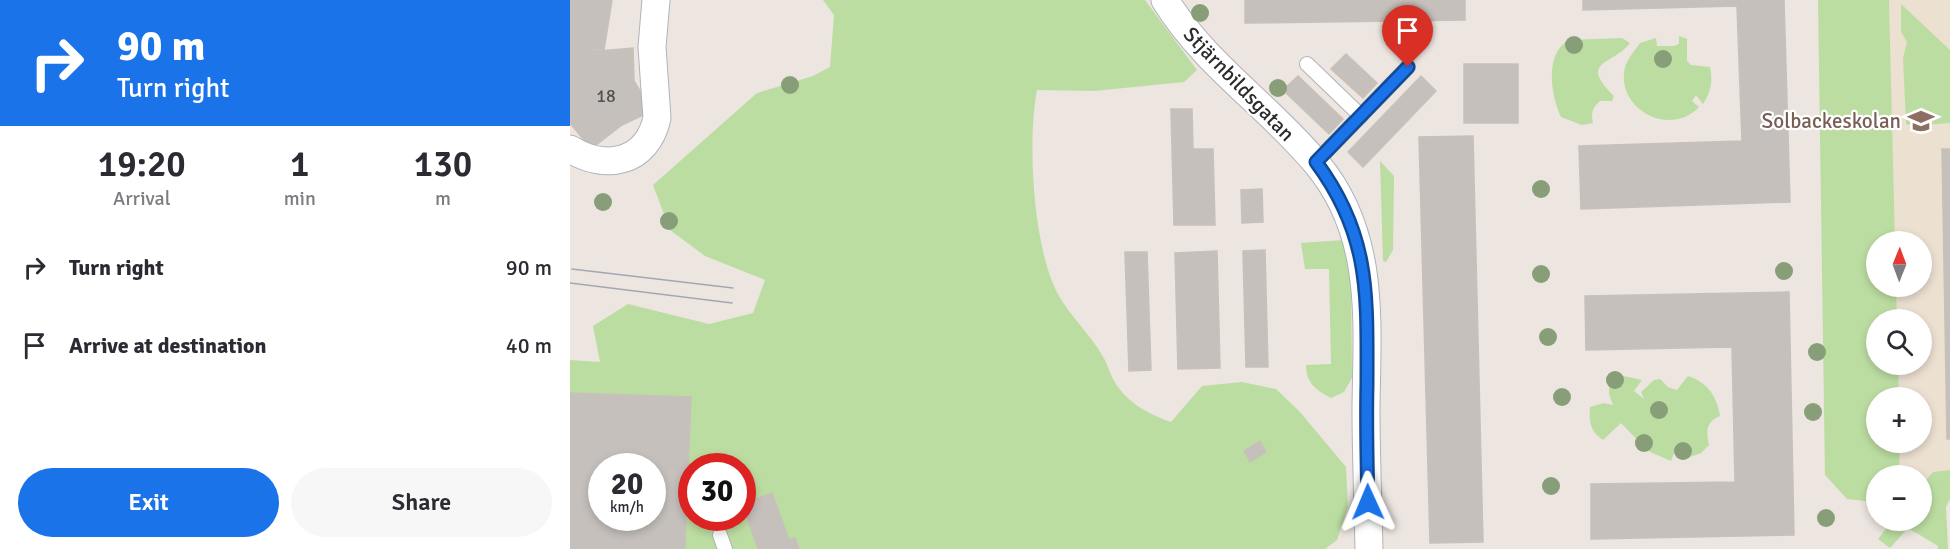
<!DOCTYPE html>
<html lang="en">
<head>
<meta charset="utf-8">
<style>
	body { margin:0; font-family:Signika,sans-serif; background:#f7f7f7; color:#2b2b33; height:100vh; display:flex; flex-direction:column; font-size:22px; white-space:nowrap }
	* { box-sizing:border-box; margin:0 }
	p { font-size:20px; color:#7c7c81 }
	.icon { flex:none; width:33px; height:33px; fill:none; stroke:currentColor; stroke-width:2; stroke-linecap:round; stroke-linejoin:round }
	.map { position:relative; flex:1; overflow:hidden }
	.panel { display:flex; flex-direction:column; background:#fff; width:570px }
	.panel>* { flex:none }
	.guide { background:#1a73e8; color:#fff; overflow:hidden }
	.needle { width:39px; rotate:1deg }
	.buttons { position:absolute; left:1296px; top:231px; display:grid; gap:12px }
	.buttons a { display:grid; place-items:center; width:66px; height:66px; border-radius:50%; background:#fff; box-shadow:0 3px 9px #0003; font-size:30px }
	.speed { position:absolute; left:18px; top:453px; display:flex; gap:12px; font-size:30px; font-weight:700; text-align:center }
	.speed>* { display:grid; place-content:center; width:78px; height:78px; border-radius:50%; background:#fff; box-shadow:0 3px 9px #0003; line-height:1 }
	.speed small { font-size:15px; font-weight:400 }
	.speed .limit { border:9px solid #d22; background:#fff; color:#111 }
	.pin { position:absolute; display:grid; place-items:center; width:51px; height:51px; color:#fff; margin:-62px -26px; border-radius:50% 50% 50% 0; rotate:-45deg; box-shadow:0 0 6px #0007 }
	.pin .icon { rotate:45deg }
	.me { position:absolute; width:66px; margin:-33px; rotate:359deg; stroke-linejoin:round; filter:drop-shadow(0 0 4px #0008) }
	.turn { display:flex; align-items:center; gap:21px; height:126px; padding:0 18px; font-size:27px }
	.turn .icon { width:78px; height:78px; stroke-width:2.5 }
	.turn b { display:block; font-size:42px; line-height:51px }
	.eta { display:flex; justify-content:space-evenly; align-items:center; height:102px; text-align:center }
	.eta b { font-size:36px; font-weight:600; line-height:42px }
	.action { display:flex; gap:12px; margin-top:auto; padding:12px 18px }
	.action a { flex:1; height:69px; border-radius:36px; background:#1a73e8; color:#fff; font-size:24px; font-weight:600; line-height:69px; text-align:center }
	.action a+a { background:#f7f7f7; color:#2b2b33 }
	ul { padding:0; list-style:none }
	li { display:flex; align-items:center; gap:18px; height:78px; padding:0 18px }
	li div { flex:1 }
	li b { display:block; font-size:22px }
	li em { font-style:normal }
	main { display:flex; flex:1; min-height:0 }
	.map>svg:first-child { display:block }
	.education { fill:#ece0d1 }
	.green { fill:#bcdda2; fill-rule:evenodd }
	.building { fill:#c5c0bb; stroke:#c7c1b9; stroke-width:1.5; fill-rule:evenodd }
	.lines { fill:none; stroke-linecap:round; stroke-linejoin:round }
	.lane-casing { stroke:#b0b3bb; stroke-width:16 }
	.street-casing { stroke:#b0b3bb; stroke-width:29 }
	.lane { stroke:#fff; stroke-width:14 }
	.street { stroke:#fff; stroke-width:27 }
	.tram { stroke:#a3a7b4; stroke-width:1.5 }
	.tree { fill:#889e78 }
	.route-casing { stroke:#114b97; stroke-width:15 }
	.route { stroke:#1a73e8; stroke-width:10 }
	.labels { text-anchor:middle; stroke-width:4.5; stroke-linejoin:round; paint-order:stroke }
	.number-label { font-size:18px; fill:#525150 }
	.street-label { font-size:21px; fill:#2c2c2c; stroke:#fff }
	.education-label { font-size:21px; fill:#785e54; stroke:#fff; text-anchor:end }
</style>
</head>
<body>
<main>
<section class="panel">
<div class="guide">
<div class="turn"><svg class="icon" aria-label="right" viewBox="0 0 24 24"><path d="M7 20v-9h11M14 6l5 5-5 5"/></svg><div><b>90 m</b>Turn right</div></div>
</div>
<div class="eta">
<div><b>19:20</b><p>Arrival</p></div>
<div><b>1</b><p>min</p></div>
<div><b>130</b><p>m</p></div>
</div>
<ul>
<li><svg class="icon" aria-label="right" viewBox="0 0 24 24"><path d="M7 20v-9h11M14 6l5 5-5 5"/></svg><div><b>Turn right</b></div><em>90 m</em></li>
<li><svg class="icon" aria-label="arrive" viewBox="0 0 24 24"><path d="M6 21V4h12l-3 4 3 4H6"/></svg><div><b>Arrive at destination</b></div><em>40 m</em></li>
</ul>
<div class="action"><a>Exit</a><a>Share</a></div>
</section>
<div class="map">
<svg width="1380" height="549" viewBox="0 0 1380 549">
	<rect width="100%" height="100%" fill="#ece5e0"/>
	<path class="education" d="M 1319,0 L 1380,0 L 1380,480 L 1355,481 L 1352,476 L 1330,467 L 1330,443 L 1352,442 L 1352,398 L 1329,397 L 1328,365 L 1352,364 L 1352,320 L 1327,319 L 1326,287 L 1352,286 L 1352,242 L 1325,241 Z"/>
	<g class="green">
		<path d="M 253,0 L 575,0 L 627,70 L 614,82 L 524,91 L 467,90 C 457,142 463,250 489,296 C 501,317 520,334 532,355 C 538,364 540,376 546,384 C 559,404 579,414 601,422 L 632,386 L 672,382 L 706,389 L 730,412 L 776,467 L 778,507 L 767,540 L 755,549 L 0,549 L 0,360 L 30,362 L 23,326 L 58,304 L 139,324 L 183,313 L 195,280 L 135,256 L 100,230 L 83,185 L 187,93 L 243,76 L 260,67 L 264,15 ZM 32,466 L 82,466 L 82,518 L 32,518 ZM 122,466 L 172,466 L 172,518 L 122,518 Z"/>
		<path d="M 1248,0 L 1319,0 L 1325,241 L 1306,242 L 1306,286 L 1326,287 L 1327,319 L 1306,320 L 1306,364 L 1328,365 L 1329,397 L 1306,398 L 1306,442 L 1330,443 L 1329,475 L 1306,476 L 1306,499 L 1303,502 L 1277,499 L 1255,475 Z"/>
		<path d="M 1331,4 L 1380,50 L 1380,123 L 1344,126 L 1336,124 L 1333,58 L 1337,42 L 1331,32 Z"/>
		<path d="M 1109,36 L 1117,39 L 1117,61 L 1121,65 L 1140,67 C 1143,81 1141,92 1133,104 L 1126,95 L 1122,101 L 1129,107 C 1100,138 1045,109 1055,67 C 1058,58 1065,50 1070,43 L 1086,38 L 1087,46 L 1104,46 L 1109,44 Z"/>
		<path d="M 1052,38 L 1060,43 C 1042,66 1008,60 1044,96 L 1042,101 L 1030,101 C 1022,108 1021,113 1023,123 L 1012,125 L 991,117 C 981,96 974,53 999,40 Z"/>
		<path d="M 810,161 L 824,176 L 823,250 L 816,262 L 813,261 Z"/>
		<path d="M 774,240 L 781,279 L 782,378 L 774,392 L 761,398 C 746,390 736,383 736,365 L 761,364 L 759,269 L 735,269 L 731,243 Z"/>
		<path d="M 1040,373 L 1072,380 L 1064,391 L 1074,399 L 1071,392 L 1084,380 L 1090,379 L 1098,387 L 1107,390 L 1118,376 C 1137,382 1147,396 1150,416 C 1134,423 1137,433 1139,445 L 1131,453 L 1112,460 L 1111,453 L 1104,453 L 1101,461 L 1078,451 L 1051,423 L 1033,440 C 1020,431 1019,422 1020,407 L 1034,403 L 1043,405 L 1039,394 Z"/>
		<path d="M 1380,470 L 1380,499 L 1376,507 L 1378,549 L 1368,549 L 1368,546 L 1338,528 L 1320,548 L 1308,539 L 1322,521 L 1352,520 L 1352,485 L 1363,472 Z"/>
	</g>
	<g class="building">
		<path d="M 0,0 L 42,0 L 34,50 L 0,46 Z"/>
		<path d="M 675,0 L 895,0 L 895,20 L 675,23 Z"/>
		<path d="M 1013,0 L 1214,0 L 1220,202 L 1011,209 L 1009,146 L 1172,141 L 1167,6 L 1013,10 Z"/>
		<path d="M 0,46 L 29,51 L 63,48 L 64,81 L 82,111 L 52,125 L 21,149 L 0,123 Z"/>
		<path d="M 776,54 L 807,83 L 793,98 L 761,69 Z"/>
		<rect x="894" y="64" width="54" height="59"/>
		<path d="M 728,76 L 773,119 L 759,134 L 713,90 Z"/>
		<path d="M 851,76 L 866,91 L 793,167 L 778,152 Z"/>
		<path d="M 601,109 L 622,109 L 623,149 L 643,149 L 645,225 L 604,225 Z"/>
		<path d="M 903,136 L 913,542 L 860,543 L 849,137 Z"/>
		<path d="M 1372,149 L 1380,149 L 1380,439 L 1377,439 Z"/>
		<path d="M 692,189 L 693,222 L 672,223 L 671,190 Z"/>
		<path d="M 695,250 L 698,367 L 676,367 L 673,251 Z"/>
		<path d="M 647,251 L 650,368 L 608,369 L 605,253 Z"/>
		<path d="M 555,252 L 577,252 L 581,370 L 559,371 Z"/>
		<path d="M 1219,292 L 1224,535 L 1021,539 L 1021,484 L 1165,482 L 1162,347 L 1016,350 L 1015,296 Z"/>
		<path d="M 0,393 L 121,397 L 115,549 L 0,549 ZM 32,466 L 82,466 L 82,518 L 32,518 Z"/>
		<path d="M 690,441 L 696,452 L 680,462 L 674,451 Z"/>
		<path d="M 202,493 L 219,540 L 225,538 L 229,549 L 188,549 L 172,504 Z"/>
	</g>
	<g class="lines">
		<g class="lane-casing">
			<g id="lane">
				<path d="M 737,64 L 791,116"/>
				<path d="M 746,162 L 838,67"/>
				<path d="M 150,535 L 155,549"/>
			</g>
		</g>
		<g class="street-casing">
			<g id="street">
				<path d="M 595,0 C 635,65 699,106 747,164 C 806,235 797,321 796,408 C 796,455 798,502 799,549"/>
				<path d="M 0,149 C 36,171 77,163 87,118 L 82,47 L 86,0"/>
			</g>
		</g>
		<use href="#lane" class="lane"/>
		<use href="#street" class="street"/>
		<g class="tram">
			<path d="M 2,269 L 163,288"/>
			<path d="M 0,283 L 162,303"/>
		</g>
	</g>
	<g class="tree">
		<circle cx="630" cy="13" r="9"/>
		<circle cx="1004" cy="45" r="9"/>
		<circle cx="1093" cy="59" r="9"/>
		<circle cx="220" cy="85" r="9"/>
		<circle cx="708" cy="88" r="9"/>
		<circle cx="971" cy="189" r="9"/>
		<circle cx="33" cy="202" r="9"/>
		<circle cx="99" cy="221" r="9"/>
		<circle cx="1214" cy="271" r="9"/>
		<circle cx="971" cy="274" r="9"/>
		<circle cx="978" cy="337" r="9"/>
		<circle cx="1247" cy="352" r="9"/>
		<circle cx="1045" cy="380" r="9"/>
		<circle cx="992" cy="397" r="9"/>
		<circle cx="1089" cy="410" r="9"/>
		<circle cx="1243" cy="412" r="9"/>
		<circle cx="1074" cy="443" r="9"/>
		<circle cx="1113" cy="451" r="9"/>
		<circle cx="981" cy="486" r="9"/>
		<circle cx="1256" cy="518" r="9"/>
	</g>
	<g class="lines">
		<g class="route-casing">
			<path id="route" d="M 798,502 C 797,463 796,423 797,384 C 797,296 801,236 746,162 L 838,67"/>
		</g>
		<use href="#route" class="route"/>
	</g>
	<defs>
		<g id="school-bare" transform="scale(2.07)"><path d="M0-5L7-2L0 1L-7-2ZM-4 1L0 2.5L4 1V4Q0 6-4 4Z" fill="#8d6e63" stroke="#fff" stroke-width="2.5" paint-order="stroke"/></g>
	</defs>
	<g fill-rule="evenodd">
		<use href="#school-bare" x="1351" y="121"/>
	</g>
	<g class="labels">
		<g class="number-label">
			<text x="36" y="102">18</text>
		</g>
		<g class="street-label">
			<text transform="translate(669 84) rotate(46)" y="7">Stjärnbildsgatan</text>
		</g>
		<g class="education-label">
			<text x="1331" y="128">Solbackeskolan</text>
		</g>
	</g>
</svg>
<div class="buttons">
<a><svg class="needle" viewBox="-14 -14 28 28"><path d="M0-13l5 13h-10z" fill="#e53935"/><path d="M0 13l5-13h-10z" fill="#7c7c81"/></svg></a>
<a><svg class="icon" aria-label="search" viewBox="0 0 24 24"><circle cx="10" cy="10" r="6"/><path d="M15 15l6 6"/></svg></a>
<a>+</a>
<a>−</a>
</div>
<div class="speed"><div>20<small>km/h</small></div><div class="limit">30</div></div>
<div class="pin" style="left:838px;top:67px;background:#d93025"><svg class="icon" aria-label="arrive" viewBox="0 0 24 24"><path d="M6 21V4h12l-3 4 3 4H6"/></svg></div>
<svg class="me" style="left:798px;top:502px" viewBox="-20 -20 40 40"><path d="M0-17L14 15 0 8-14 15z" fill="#1a73e8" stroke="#fff" stroke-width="4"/></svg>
</div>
</main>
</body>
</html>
